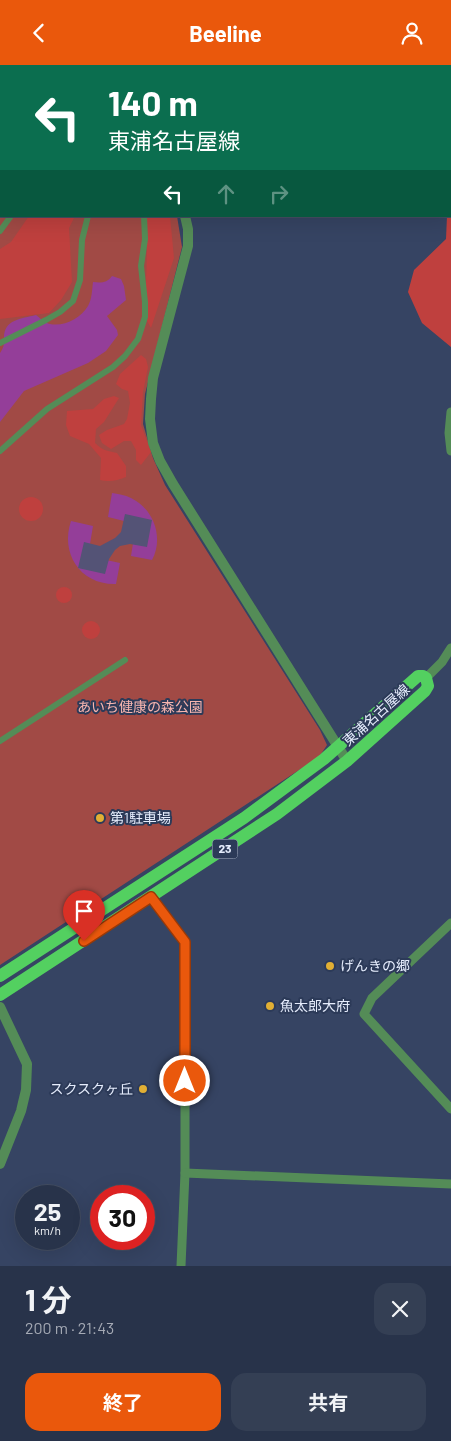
<!DOCTYPE html>
<html lang="ja">
<head>
<meta charset="utf-8">
<style>
	body { margin:0; font-family:Barlow,"Noto Sans JP",sans-serif; background:#343f54; color:#f1f3f6; height:100vh; display:flex; flex-direction:column; font-size:19px; white-space:nowrap }
	* { box-sizing:border-box; margin:0 }
	p { font-size:16px; color:#a5aab5 }
	.icon { flex:none; width:28px; height:28px; fill:none; stroke:currentColor; stroke-width:2; stroke-linecap:round; stroke-linejoin:round }
	.map { position:relative; height:1201px; overflow:hidden }
	.panel { display:flex; flex-direction:column; background:#28334a; flex:1 }
	.panel>* { flex:none }
	.top-card { position:absolute; left:0px; top:0px; width:451px; height:152px; box-shadow:0 5px 20px #0002,0 0 0 1px #444e62; background:#0b6e4f; color:#fff; overflow:hidden }
	.speed { position:absolute; left:15px; top:1120px; display:flex; gap:10px; font-size:25px; font-weight:700; text-align:center }
	.speed>* { display:grid; place-content:center; width:65px; height:65px; border-radius:50%; background:#28334a; box-shadow:0 5px 20px #0002,0 0 0 1px #444e62; line-height:1 }
	.speed small { font-size:12px; font-weight:400 }
	.speed .limit { border:8px solid #d22; background:#fff; color:#111 }
	.pin { position:absolute; display:grid; place-items:center; width:42px; height:42px; color:#fff; margin:-51px -21px; border-radius:50% 50% 50% 0; rotate:-45deg; box-shadow:0 0 5px #0007 }
	.pin .icon { rotate:45deg }
	.me { position:absolute; width:55px; margin:-28px; rotate:0deg; stroke-linejoin:round; filter:drop-shadow(0 0 4px #0008) }
	.turn { display:flex; align-items:center; gap:18px; height:105px; padding:0 25px; font-size:22px }
	.turn .icon { width:65px; height:65px; stroke-width:2.5 }
	.turn b { display:block; font-size:35px; line-height:42px }
	.lanes { display:flex; align-items:center; height:48px; padding:0 25px; background:#0003; justify-content:center; gap:25px; direction:ltr }
	.lanes .off { opacity:.35 }
	.round { display:grid; place-items:center; flex:none; width:52px; height:52px; border-radius:15px; background:#343f54 }
	.head { display:flex; align-items:center; justify-content:space-between; height:85px; padding:0 25px }
	h1 { font-size:30px; font-weight:700; line-height:38px }
	.action { display:flex; gap:10px; margin-top:auto; padding:10px 25px }
	.action a { flex:1; height:58px; border-radius:15px; background:#ea580c; color:#fff; font-size:20px; font-weight:700; line-height:58px; text-align:center }
	.action a+a { background:#343f54; color:#f1f3f6 }
	header { display:flex; justify-content:space-between; align-items:center; height:65px; padding:0 25px; background:#ea580c; color:#fff; font-size:22px; font-weight:700 }
	.map>svg:first-child { display:block }
	.green { fill:#a14a45 }
	.forest { fill:#bf403e }
	.water { fill:#943e99 }
	.building { fill:#545376 }
	.lines { fill:none; stroke-linecap:round; stroke-linejoin:round }
	.pedestrian { stroke:#548c57; stroke-width:6 }
	.minor { stroke:#548c57; stroke-width:9 }
	.tertiary { stroke:#548c57; stroke-width:10 }
	.primary { stroke:#53d060; stroke-width:12 }
	.route-casing { stroke:#983908; stroke-width:12 }
	.route { stroke:#ea580c; stroke-width:9 }
	.poi-dot { fill:#e1af34; stroke:#2c3a58; stroke-width:2 }
	.labels { text-anchor:middle; stroke-width:4; stroke-linejoin:round; paint-order:stroke }
	.shield { fill:#2c3a58; stroke:#aeb7cb; stroke-width:1 }
	.shield-label { font-size:12px; font-weight:bold; fill:#e5ecfc }
	.park-label { font-size:14px; fill:#f7b5af; stroke:#2c3a58 }
	.street-label { font-size:14px; fill:#e5ecfc; stroke:#2c3a58 }
	.poi-label { font-size:14px; fill:#e5ecfc; stroke:#2c3a58; text-anchor:start }
</style>
</head>
<body>
<header><svg class="icon" aria-label="back" viewBox="0 0 24 24"><path d="M15 5l-7 7 7 7"/></svg>Beeline<svg class="icon" aria-label="person" viewBox="0 0 24 24"><circle cx="12" cy="8" r="4"/><path d="M4 21q1-7 8-7t8 7"/></svg></header>
<div class="map">
<svg width="451" height="1201" viewBox="0 0 451 1201">
	<rect width="100%" height="100%" fill="#364463"/>
	<path class="green" d="M 0,3 L 1,151 L 177,151 L 182,182 L 145,329 L 143,359 L 153,393 L 165,420 L 320,665 L 327,680 L 319,692 L 0,900 Z"/>
	<g class="forest">
		<path d="M 363,0 L 451,0 L 451,282 L 422,258 L 408,227 L 414,205 L 446,174 L 447,151 L 450,151 L 450,1 Z"/>
		<path d="M 29,151 L 75,151 L 69,163 L 72,217 L 61,235 L 49,248 L 0,254 L 0,184 L 11,177 Z"/>
		<path d="M 144,151 L 170,151 L 174,193 L 151,263 L 145,252 L 147,185 Z"/>
		<path d="M 141,290 L 146,294 L 148,302 L 143,327 L 141,360 L 151,387 L 141,400 L 136,395 L 136,385 L 131,376 L 124,376 L 111,384 L 102,378 L 99,370 L 107,365 L 124,359 L 127,354 L 130,338 L 128,326 L 122,324 L 116,319 L 120,309 Z"/>
		<path d="M 114,331 L 119,333 L 104,357 L 96,364 L 95,378 C 102,385 107,386 117,388 L 126,401 L 126,412 C 116,416 110,417 100,415 L 101,393 L 89,379 L 70,371 L 66,360 L 67,346 L 93,344 L 104,334 Z"/>
		<circle cx="31" cy="444" r="12"/>
		<circle cx="64" cy="530" r="8"/>
		<circle cx="91" cy="565" r="9"/>
	</g>
	<g class="water">
		<path d="M 112,211 L 121,214 L 124,221 L 126,235 L 107,251 L 117,265 L 118,270 L 106,286 L 88,298 L 24,326 L 0,357 L 0,288 C 4,282 4,280 4,273 C 4,254 21,254 36,250 C 40,253 45,258 50,259 C 64,262 81,253 88,241 C 92,234 92,225 93,217 C 101,218 107,218 112,211 Z"/>
		<path d="M 112,428 C 118,429 125,430 131,433 C 154,444 164,473 152,495 L 131,491 L 136,459 L 108,452 Z"/>
		<path d="M 71,456 L 93,461 L 88,491 L 120,498 L 116,519 C 80,520 60,488 71,456 Z"/>
	</g>
	<path class="building" d="M 125,449 L 152,455 L 147,482 L 130,479 L 120,481 L 115,485 L 109,494 L 105,509 L 78,503 L 84,477 L 100,481 L 115,473 L 121,467 Z"/>
	<g class="lines">
		<g class="pedestrian">
			<path d="M 0,166 L 11,151"/>
			<path d="M 0,278 L 46,255 L 60,247 L 73,236 L 80,215 L 82,175 L 88,151"/>
			<path d="M 0,386 L 47,344 L 113,302 L 125,291 L 138,274 L 145,252 L 145,237 L 141,201 L 145,174 L 144,151"/>
			<path d="M 0,676 L 125,595"/>
		</g>
		<g class="minor">
			<path d="M 243,1 L 244,0"/>
			<path d="M 451,347 L 449,368 L 451,386"/>
			<path d="M 426,613 L 442,597 L 451,583"/>
			<path d="M 151,832 L 185,877 L 185,1108 L 181,1201"/>
			<path d="M 451,858 L 372,933 L 364,949 L 451,1044"/>
			<path d="M 185,1108 L 451,1119"/>
		</g>
		<g class="tertiary">
			<path d="M 134,0 L 135,1"/>
			<path d="M 185,151 L 188,164 L 188,181 L 153,313 L 151,334 L 150,354 L 153,378 L 160,396 L 173,419 L 347,696"/>
			<path d="M 0,942 L 27,999 L 26,1025 L 21,1046 L 0,1099"/>
		</g>
		<path class="primary" d="M 0,911 L 244,753 L 324,694 L 418,611 L 423,611 L 426,613 L 428,621 L 425,626 L 347,696 L 277,749 L 0,930"/>
	</g>
	<g class="lines">
		<g class="route-casing">
			<path id="route" d="M 84,876 L 151,832 L 185,877 L 185,1016"/>
		</g>
		<use href="#route" class="route"/>
	</g>
	<g class="poi-dot">
		<circle cx="100" cy="753" r="5"/>
		<circle cx="330" cy="901" r="5"/>
		<circle cx="270" cy="941" r="5"/>
		<circle cx="143" cy="1024" r="5"/>
	</g>
	<g class="labels">
		<rect class="shield" x="212.5" y="774.5" width="25" height="19" rx="4"/>
		<g class="shield-label">
			<text x="225" y="788">23</text>
		</g>
		<g class="park-label">
			<text x="140" y="647">あいち健康の森公園</text>
		</g>
		<g class="street-label">
			<text transform="translate(376 650) rotate(-42)" y="5">東浦名古屋線</text>
		</g>
		<g class="poi-label">
			<text x="110" y="758">第1駐車場</text>
			<text x="340" y="906">げんきの郷</text>
			<text x="280" y="946">魚太郎大府</text>
			<text x="133" y="1029" text-anchor="end">スクスクヶ丘</text>
		</g>
	</g>
</svg>
<div class="speed"><div>25<small>km/h</small></div><div class="limit">30</div></div>
<div class="pin" style="left:84px;top:876px;background:#d93025"><svg class="icon" aria-label="arrive" viewBox="0 0 24 24"><path d="M6 21V4h12l-3 4 3 4H6"/></svg></div>
<svg class="me" style="left:185px;top:1016px" viewBox="-20 -20 40 40"><circle r="17" fill="#ea580c" stroke="#fff" stroke-width="3"/><path d="M0-11L8 9 0 5-8 9z" fill="#fff"/></svg>
<div class="top-card">
<div class="turn"><svg class="icon" aria-label="left" viewBox="0 0 24 24"><path d="M17 20v-9H6M10 6l-5 5 5 5"/></svg><div><b>140 m</b>東浦名古屋線</div></div>
<div class="lanes"><svg class="icon" aria-label="left" viewBox="0 0 24 24"><path d="M17 20v-9H6M10 6l-5 5 5 5"/></svg><svg class="icon off" aria-label="ahead" viewBox="0 0 24 24"><path d="M12 20V5M6 11l6-6 6 6"/></svg><svg class="icon off" aria-label="right" viewBox="0 0 24 24"><path d="M7 20v-9h11M14 6l5 5-5 5"/></svg></div>
</div>
</div>
<section class="panel">
<div class="head"><div><h1>1 分</h1><p>200 m · 21:43</p></div><a class="round"><svg class="icon" aria-label="close" viewBox="0 0 24 24"><path d="M6 6l12 12M18 6L6 18"/></svg></a></div>
<div class="action"><a>終了</a><a>共有</a></div>
</section>
</body>
</html>
